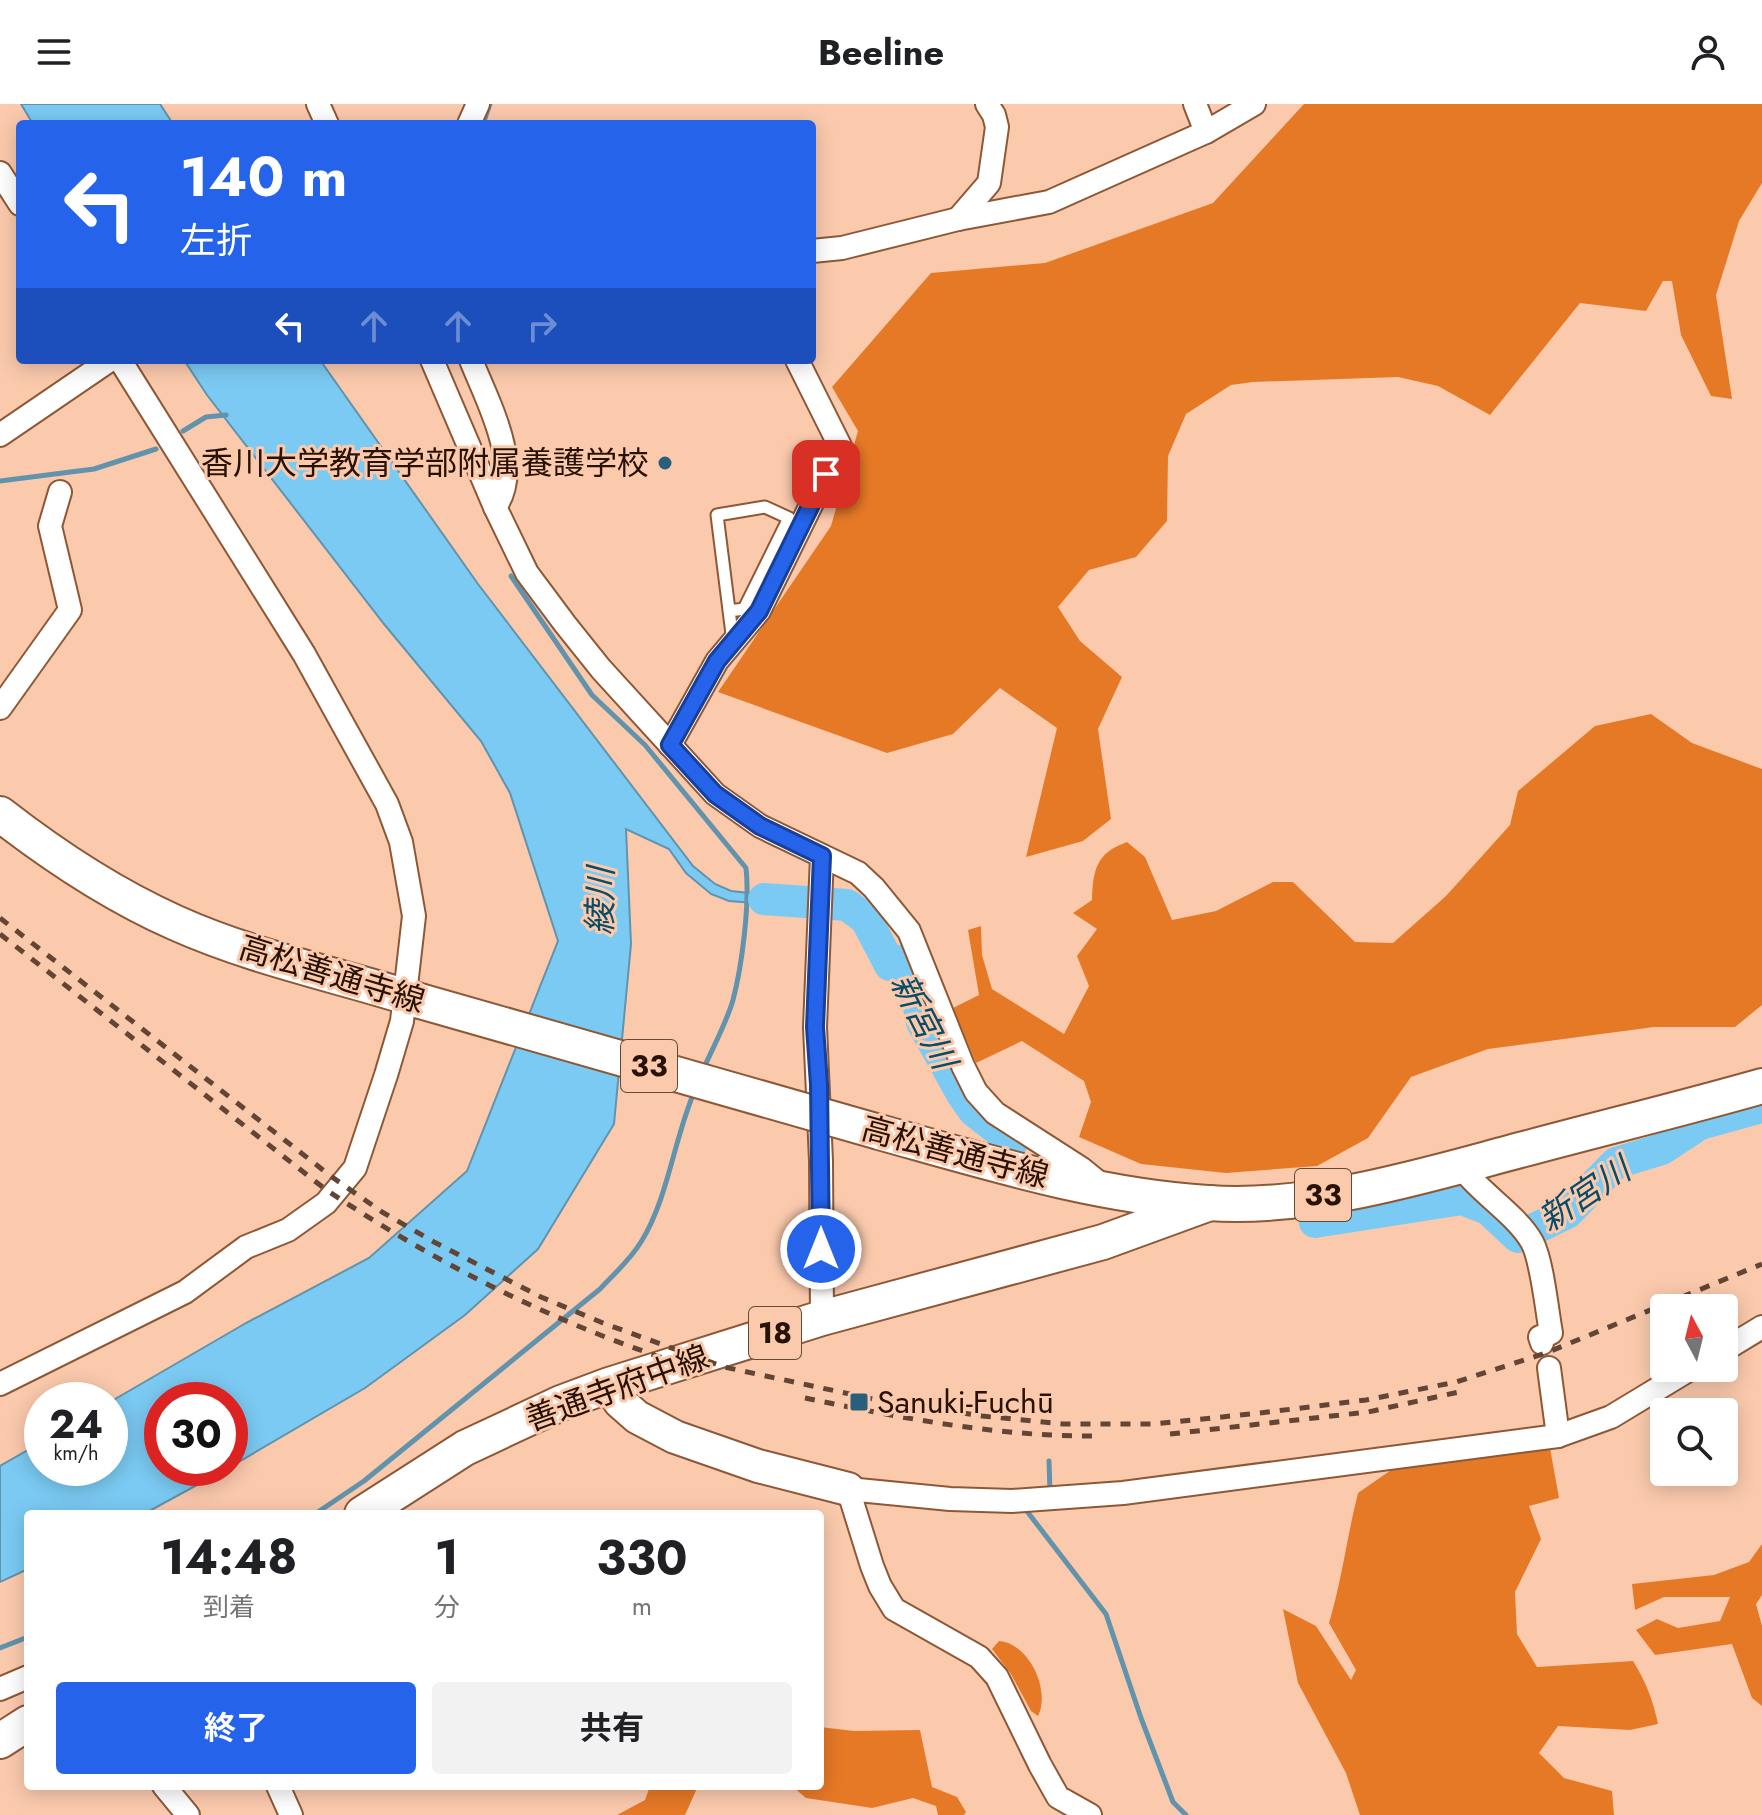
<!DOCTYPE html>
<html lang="ja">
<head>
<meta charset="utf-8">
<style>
	body { margin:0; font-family:Jost,"Noto Sans JP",sans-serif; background:#f2f2f2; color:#202124; height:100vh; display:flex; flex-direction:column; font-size:30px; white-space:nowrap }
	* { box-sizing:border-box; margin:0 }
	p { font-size:26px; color:#757577 }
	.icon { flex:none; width:44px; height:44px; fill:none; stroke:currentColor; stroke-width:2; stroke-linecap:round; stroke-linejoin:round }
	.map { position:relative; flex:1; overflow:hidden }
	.side { position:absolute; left:24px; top:1406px; width:800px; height:280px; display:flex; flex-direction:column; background:#fff; border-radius:8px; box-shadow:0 4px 20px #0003 }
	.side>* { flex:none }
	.guide { position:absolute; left:16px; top:16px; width:800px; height:244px; border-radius:8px; box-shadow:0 4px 20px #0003; background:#2563eb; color:#fff; overflow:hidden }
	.needle { width:52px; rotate:353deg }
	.buttons { position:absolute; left:1650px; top:1190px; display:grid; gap:16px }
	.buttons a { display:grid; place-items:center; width:88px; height:88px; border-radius:8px; background:#fff; box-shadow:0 4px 20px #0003; font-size:40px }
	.speed { position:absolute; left:24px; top:1278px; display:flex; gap:16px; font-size:40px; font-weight:700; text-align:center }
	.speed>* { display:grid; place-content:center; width:104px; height:104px; border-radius:50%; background:#fff; box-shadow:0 4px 20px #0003; line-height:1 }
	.speed small { font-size:20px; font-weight:400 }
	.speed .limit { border:12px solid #d22; background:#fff; color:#111 }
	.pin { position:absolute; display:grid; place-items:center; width:68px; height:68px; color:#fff; margin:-34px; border-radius:16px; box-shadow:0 4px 12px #0006 }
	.me { position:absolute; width:88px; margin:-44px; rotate:0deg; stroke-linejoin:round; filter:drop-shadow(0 0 6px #0008) }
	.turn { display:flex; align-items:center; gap:28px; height:168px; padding:0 32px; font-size:36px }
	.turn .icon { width:104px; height:104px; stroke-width:2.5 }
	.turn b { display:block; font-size:56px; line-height:68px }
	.lanes { display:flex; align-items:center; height:76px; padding:0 32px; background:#0003; justify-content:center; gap:40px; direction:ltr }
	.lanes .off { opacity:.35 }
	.eta { display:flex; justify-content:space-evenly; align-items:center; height:136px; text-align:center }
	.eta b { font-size:48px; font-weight:700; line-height:56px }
	.primary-button { display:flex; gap:16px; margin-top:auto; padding:16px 32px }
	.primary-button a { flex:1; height:92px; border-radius:8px; background:#2563eb; color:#fff; font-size:32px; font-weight:700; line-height:92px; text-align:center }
	.primary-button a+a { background:#f2f2f2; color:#202124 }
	header { display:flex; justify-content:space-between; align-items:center; height:104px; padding:0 32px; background:#fff; font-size:36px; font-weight:700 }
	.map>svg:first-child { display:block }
	.forest { fill:#e67926 }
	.water { fill:#7bcaf3; stroke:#6293ac; stroke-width:2 }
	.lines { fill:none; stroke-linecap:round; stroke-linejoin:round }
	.stream { stroke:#6293ac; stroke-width:5 }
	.river { stroke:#7bcaf3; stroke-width:32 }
	.lane-casing { stroke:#8d5836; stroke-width:15 }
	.street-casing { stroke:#8d5836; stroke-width:26 }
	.secondary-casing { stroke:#8d5836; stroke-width:36 }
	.primary-casing { stroke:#8d5836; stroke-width:38 }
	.lane { stroke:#fff; stroke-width:11 }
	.street { stroke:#fff; stroke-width:22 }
	.secondary { stroke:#fff; stroke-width:32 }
	.primary { stroke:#fff; stroke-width:34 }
	.rail { stroke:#624534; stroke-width:5; stroke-dasharray:10 10; stroke-linecap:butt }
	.primary-bridge-casing { stroke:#8d5836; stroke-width:38; stroke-linecap:butt }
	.primary-bridge { stroke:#fff; stroke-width:34 }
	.route-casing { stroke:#184099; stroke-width:20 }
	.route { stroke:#2563eb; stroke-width:14 }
	.poi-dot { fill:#285f7a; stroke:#fbcaad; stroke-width:3 }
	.labels { text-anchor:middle; stroke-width:6; stroke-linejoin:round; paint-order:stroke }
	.shield { fill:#fbcaad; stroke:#674937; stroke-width:2 }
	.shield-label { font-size:30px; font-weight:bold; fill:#281205 }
	.poi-label { font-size:32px; fill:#281205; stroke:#fbcaad; text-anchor:end }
	.street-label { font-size:32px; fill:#281205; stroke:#fbcaad }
	.water-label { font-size:34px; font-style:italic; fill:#084c67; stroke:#fbcaad }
</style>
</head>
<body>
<header><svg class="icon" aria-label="menu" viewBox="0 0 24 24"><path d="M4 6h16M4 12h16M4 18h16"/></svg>Beeline<svg class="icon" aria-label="person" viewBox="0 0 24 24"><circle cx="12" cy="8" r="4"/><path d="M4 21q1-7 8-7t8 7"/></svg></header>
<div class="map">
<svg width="1762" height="1711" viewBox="0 0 1762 1711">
	<rect width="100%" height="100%" fill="#fbcaad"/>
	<g class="forest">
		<path d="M 1304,0 L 1762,0 L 1762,79 L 1739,117 L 1716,191 L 1732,295 L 1711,292 L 1681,231 L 1672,177 L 1663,177 L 1646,207 L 1580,199 L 1490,311 L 1438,282 L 1398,273 L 1253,278 L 1231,281 L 1186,310 L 1168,352 L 1167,417 L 1136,453 L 1089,466 L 1058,503 L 1080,537 L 1122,573 L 1098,625 L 1111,715 L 1083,737 L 1026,753 L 1057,624 L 1000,584 L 953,630 L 887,649 L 718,588 L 831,422 L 858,327 L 832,283 L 931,169 L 1045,159 L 1213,99 Z"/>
		<path d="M 1651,610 L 1692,639 L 1762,665 L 1762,901 L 1735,923 L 1654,923 L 1488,945 L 1411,973 L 1368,1034 L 1317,1062 L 1226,1069 L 1141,1060 L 1079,1033 L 1091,998 L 1084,977 L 1022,937 L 976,959 L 953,904 L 979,891 L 968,826 L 981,822 L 982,851 L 992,885 L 1064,930 L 1089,882 L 1077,852 L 1097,825 L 1073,809 L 1092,796 C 1093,766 1096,749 1127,738 L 1145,753 L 1172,816 L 1216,807 L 1273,778 L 1293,778 L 1355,838 L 1393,839 L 1446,792 L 1510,721 L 1518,687 L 1595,622 Z"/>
		<path d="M 1550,1344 L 1559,1394 L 1529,1402 L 1541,1435 L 1515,1488 L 1517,1530 L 1537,1563 L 1633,1557 C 1646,1578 1653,1596 1658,1620 L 1630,1626 L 1558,1622 L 1539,1649 L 1564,1674 L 1612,1687 L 1614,1711 L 1360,1711 L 1346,1669 L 1298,1579 L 1283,1505 L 1316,1522 L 1351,1576 L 1356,1566 L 1329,1519 C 1342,1476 1347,1432 1358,1389 L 1394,1364 Z"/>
		<path d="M 1762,1440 L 1762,1491 L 1756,1500 L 1762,1522 L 1762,1602 L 1752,1594 L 1732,1540 L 1655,1551 L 1636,1526 L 1657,1515 L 1678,1524 L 1720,1517 L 1730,1493 L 1664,1493 L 1635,1506 L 1632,1480 L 1714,1471 L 1749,1458 Z"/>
		<path d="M 999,1537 C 1029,1539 1051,1586 1038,1612 L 1031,1607 L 1011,1570 L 992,1545 Z"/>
		<path d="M 820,1623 L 854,1627 L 920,1626 L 932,1683 L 957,1693 L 966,1708 L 964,1711 L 938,1711 L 936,1702 L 913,1694 L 872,1704 L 806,1694 L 792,1682 L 820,1682 Z"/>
		<path d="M 650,1682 L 698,1682 L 685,1711 L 617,1711 L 645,1696 Z"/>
	</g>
	<g class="water">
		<path d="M 21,0 L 160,0 L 173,20 L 33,20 Z"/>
		<path d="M 184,256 L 320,256 L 478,480 L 693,762 L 715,780 L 731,787 L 805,795 L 804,803 L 729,797 L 711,790 L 686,769 L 669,745 L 626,725 L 631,840 L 614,1020 L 538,1145 L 465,1211 L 365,1284 L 230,1363 L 230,1296 L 162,1296 L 162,1364 L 228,1364 L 144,1410 L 28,1410 L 28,1465 L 0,1478 L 0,1362 L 42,1338 L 42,1364 L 110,1364 L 110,1298 L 246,1219 L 369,1154 L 467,1067 L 558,837 L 510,689 L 481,637 L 384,520 L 207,291 Z"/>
	</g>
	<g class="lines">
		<g class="stream">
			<path d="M 483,20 L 490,0"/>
			<path d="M 183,327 L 206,313 L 226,311"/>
			<path d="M 0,377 L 94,365 L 156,345"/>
			<path d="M 511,472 L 592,591 L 645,641 L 746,764 C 750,799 742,862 733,896 C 726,920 713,943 703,966"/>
			<path d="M 1049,1357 L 1050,1388"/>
			<path d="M 1031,1404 L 1026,1406 L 1106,1510 L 1141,1614 L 1173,1698 L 1186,1711"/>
			<path d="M 315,1410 L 364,1377 L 600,1185 C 614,1170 630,1156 641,1138 C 668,1095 674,1034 695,986"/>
			<path d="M 0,1544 L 28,1533"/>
		</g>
		<g class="river">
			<path d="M 764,795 L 847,801 L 866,815 L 890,861 L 901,857 L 917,893 L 922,918 L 962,990 L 974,1007 L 1013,1037"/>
			<path d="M 1315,1118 L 1462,1095 L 1488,1105 L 1518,1133 L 1567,1109 L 1616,1059 L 1662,1045 L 1700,1020 L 1762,1003"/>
		</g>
		<g class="lane-casing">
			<path id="lane" d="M 729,507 L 744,505 L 789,414 L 765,403 L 717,411 L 733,538"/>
		</g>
		<g class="street-casing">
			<g id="street">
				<path d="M 318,0 L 327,20"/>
				<path d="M 1195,0 L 1206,28"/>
				<path d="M 469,20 L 478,0"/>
				<path d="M 0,69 L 20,100"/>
				<path d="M 958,115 L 989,79 L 997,23 L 994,11 L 987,0"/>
				<path d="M 812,147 L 842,144 L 958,115 L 1049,98 L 1206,28 L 1254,0"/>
				<path d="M 432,256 L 495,403 L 527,469 L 565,520 L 601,565 L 715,690 L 760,722 L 858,769 L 874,784 L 909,827 L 963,962 L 976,988 L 995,1009 L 1082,1065 L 1103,1082"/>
				<path d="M 471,256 C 487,297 524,362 495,403"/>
				<path d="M 0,331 L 110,256"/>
				<path d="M 0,604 L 70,506 L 50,422 L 60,388"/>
				<path d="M 670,641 L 717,557 L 759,507 L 840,342 L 797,256"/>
				<path d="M 822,752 L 815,923 L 821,1057 L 822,1214"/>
				<path d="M 1460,1062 C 1480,1089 1517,1111 1532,1138 C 1542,1156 1547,1207 1551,1229 L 1540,1233 L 1542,1239"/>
				<path d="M 1724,1246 L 1762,1223"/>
				<path d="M 1549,1264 L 1558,1332"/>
				<path d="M 0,1280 L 185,1188 L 246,1143 L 288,1126 L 326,1099 L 355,1064 L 386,971 L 402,917 L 414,812 L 401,738 L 387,700 L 304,550 L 120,256"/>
				<path d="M 0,1585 L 28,1573"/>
				<path d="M 164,1682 L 188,1711"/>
				<path d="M 278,1682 L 291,1711"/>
				<path d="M 1090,1711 L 1058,1693 L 1040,1661 L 997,1573 L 979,1553 L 894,1505 L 880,1482 L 872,1462 L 848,1385 L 950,1395 L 1012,1397 L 1123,1389 L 1558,1332 L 1611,1313 L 1692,1264"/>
			</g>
		</g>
		<g class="secondary-casing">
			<path id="secondary" d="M 609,1281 L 620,1298 L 637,1313 L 675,1333 L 758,1362 L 848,1385"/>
		</g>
		<g class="primary-casing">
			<g id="primary">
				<path d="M 0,710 C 54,752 113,791 176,819 C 254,854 339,871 420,897"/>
				<path d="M 879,1028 C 987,1058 1095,1092 1208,1099 C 1317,1106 1425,1071 1528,1044 C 1606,1023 1685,1004 1762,982"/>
				<path d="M 362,1410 L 465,1344 L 561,1299 L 609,1281 L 822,1214 L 1103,1138 L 1210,1099"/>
				<path d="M 0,1637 L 28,1619"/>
			</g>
		</g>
		<use href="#lane" class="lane"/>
		<use href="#street" class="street"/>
		<use href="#secondary" class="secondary"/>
		<use href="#primary" class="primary"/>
		<g class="rail">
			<path d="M 0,814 L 332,1073 L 382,1108 L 434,1138 L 541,1193 L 603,1219 L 724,1263 L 873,1295 L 982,1312 L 1063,1320 L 1154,1320 L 1260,1309 L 1366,1296 L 1456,1278 L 1546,1249 L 1762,1160"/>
			<path d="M 0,830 L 325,1085 C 431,1156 542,1213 663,1254"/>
			<path d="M 805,1294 C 901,1314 1000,1333 1098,1332"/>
			<path d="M 1170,1330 L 1368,1308 L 1459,1288"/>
		</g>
		<g class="primary-bridge-casing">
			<path id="primary-bridge" d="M 420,897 L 879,1028"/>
		</g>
		<use href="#primary-bridge" class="primary-bridge"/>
	</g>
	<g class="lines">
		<g class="route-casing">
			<path id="route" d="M 821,1145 L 819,980 L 815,923 L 822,752 L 760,722 L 715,690 L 670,641 L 717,557 L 759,507 L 826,370"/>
		</g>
		<use href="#route" class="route"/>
	</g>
	<g class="poi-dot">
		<circle cx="665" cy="359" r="8"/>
		<rect x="849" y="1288" width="20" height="20" rx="4"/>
	</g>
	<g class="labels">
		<g class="shield">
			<rect x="621" y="936" width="56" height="52" rx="6"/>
			<rect x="1295" y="1065" width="56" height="52" rx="6"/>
			<rect x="749" y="1203" width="52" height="52" rx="6"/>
		</g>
		<g class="shield-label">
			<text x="649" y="972">33</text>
			<text x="1323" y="1101">33</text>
			<text x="775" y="1239">18</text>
		</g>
		<g class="poi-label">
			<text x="649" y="370">香川大学教育学部附属養護学校</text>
			<text x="877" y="1309" text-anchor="start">Sanuki-Fuchū</text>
		</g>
		<g class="street-label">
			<text transform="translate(332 870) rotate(17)" y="11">高松善通寺線</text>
			<text transform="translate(955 1048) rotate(15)" y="11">高松善通寺線</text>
			<text transform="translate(617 1284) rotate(-20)" y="11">善通寺府中線</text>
		</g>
		<g class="water-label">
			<text transform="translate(600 797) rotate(-89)" y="12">綾川</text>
			<text transform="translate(924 917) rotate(63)" y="12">新宮川</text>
			<text transform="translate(1584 1090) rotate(-34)" y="12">新宮川</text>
		</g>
	</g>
</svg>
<div class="buttons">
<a><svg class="needle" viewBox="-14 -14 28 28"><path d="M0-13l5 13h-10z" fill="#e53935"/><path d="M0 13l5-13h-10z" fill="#757577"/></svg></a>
<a><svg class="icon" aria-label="search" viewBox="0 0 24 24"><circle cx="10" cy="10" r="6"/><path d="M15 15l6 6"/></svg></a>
</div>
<div class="speed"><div>24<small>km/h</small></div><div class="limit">30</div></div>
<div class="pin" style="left:826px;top:370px;background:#d93025"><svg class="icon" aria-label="arrive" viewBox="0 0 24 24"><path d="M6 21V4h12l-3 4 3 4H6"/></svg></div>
<svg class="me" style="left:821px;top:1145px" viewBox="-20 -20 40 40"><circle r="17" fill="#2563eb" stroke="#fff" stroke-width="3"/><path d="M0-11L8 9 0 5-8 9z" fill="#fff"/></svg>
<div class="guide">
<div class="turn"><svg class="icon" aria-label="left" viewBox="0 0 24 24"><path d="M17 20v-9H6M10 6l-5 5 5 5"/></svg><div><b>140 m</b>左折</div></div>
<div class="lanes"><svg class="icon" aria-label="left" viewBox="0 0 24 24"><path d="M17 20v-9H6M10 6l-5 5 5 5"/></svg><svg class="icon off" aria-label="ahead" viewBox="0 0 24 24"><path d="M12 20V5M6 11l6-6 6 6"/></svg><svg class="icon off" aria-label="ahead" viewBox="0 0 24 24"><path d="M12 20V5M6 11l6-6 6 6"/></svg><svg class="icon off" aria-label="right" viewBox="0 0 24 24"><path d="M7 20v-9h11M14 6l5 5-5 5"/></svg></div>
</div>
<section class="side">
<div class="eta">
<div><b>14:48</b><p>到着</p></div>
<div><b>1</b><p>分</p></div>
<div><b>330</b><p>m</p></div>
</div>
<div class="primary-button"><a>終了</a><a>共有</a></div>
</section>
</div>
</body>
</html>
